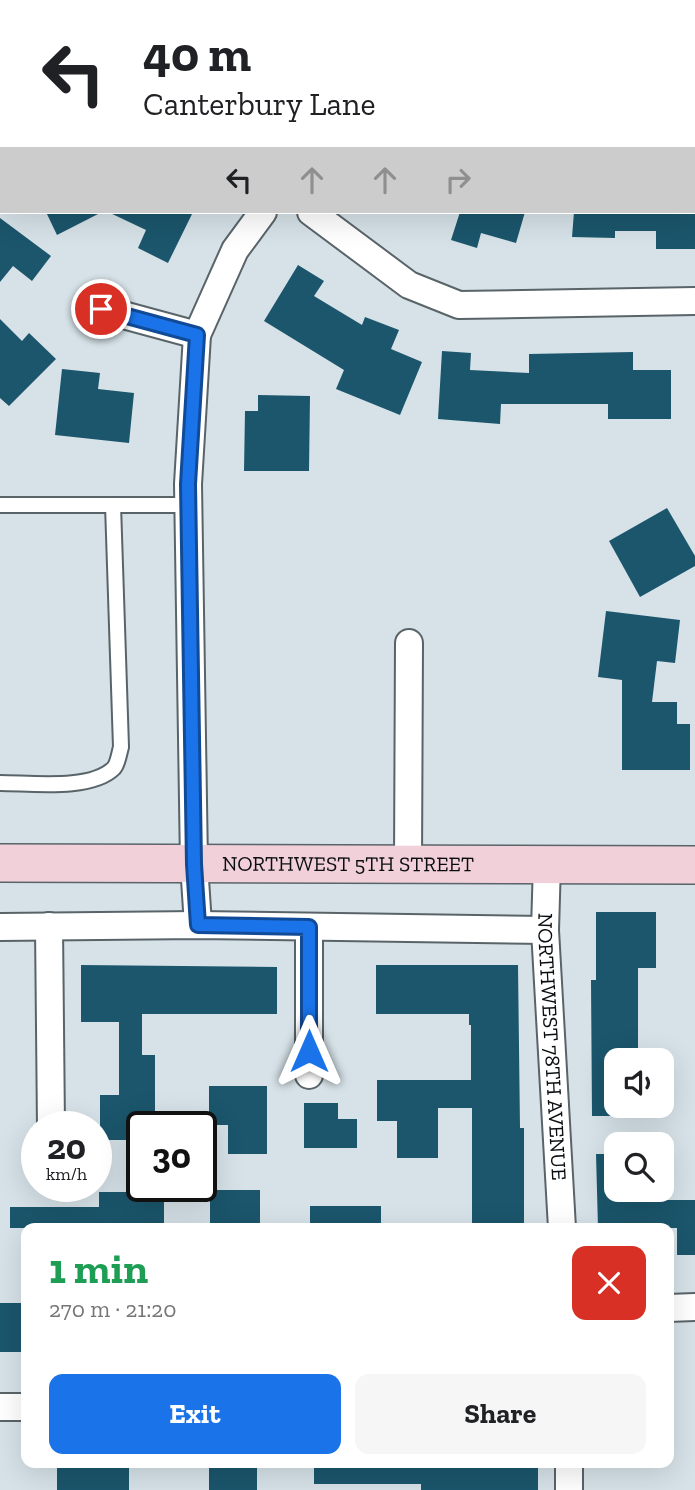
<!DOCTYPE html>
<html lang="en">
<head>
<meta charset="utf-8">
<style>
	body { margin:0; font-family:"Zilla Slab",serif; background:#f6f6f6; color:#202124; height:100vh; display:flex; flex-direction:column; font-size:26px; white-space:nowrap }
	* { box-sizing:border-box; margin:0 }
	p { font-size:23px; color:#757577 }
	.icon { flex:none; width:38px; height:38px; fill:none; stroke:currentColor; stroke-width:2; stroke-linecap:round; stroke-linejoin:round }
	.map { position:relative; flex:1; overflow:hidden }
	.panel { position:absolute; left:21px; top:1223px; width:653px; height:245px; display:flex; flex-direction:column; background:#fff; border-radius:14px; box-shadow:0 7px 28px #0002 }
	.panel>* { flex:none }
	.hud { position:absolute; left:0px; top:0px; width:696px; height:214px; box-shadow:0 7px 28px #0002; background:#fff; color:#202124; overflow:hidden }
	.fabs { position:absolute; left:604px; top:1048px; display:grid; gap:14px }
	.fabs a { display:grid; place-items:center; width:70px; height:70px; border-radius:14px; background:#fff; box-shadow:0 7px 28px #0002; font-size:35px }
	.speed { position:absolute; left:21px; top:1111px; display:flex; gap:14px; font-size:35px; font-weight:700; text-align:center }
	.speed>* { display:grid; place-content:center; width:91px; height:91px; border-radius:50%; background:#fff; box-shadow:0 7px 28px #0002; line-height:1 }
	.speed small { font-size:18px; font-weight:400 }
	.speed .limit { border:4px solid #111; border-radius:10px; background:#fff; color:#111 }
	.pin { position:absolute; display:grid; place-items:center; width:60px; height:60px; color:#fff; margin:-30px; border:4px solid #fff; border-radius:50%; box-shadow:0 2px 7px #0007 }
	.me { position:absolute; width:77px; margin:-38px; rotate:0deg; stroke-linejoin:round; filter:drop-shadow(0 0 5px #0008) }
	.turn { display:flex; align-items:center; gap:24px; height:147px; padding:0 28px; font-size:32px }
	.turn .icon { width:91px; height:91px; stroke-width:2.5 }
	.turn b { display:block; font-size:49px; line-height:60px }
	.lanes { display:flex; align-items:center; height:66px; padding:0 28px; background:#0003; justify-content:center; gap:35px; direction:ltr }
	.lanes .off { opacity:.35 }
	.round { display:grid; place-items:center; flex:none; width:74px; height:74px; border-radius:14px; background:#f6f6f6 }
	.overview { display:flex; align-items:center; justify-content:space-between; height:119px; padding:0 28px }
	h1 { font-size:42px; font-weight:700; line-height:52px; color:#1e9e55 }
	.action { display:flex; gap:14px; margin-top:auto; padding:14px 28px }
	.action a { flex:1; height:80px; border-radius:14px; background:#1a73e8; color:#fff; font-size:28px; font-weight:700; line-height:80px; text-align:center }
	.action a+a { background:#f6f6f6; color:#202124 }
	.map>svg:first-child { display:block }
	.building { fill:#1b566c }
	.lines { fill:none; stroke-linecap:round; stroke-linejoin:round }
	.lane-casing { stroke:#596469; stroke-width:18 }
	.street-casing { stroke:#596469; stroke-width:30 }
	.secondary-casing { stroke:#596469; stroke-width:40 }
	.lane { stroke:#fff; stroke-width:14 }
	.street { stroke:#fff; stroke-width:26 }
	.secondary { stroke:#f1d0da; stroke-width:37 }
	.route-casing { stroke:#114b97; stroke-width:18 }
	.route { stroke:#1a73e8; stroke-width:12 }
	.labels { text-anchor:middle; stroke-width:7; stroke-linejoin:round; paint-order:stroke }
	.street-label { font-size:21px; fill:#090d0f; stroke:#e3f0f6 }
</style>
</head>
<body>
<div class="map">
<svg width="695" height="1490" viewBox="0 0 695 1490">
	<rect width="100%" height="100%" fill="#d6e2e8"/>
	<g class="building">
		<path d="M 46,212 L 102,212 L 57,235 Z"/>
		<path d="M 108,212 L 193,212 L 168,263 L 138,248 L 146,230 Z"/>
		<path d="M 460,212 L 525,212 L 516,243 L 481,233 L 477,248 L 451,240 Z"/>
		<path d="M 574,212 L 695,212 L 695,249 L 656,249 L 656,231 L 615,231 L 615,238 L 572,237 Z"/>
		<path d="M 0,218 L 51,256 L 32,281 L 13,266 L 0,282 Z"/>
		<path d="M 298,265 L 324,281 L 314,296 L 362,325 L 365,317 L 399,330 L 391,349 L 422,362 L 400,415 L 336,389 L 344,370 L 264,321 Z"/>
		<path d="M 0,319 L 22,341 L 29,333 L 56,359 L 9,406 L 0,398 Z"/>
		<path d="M 442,351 L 471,353 L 470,370 L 529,373 L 529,354 L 633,352 L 633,370 L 671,370 L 671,419 L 608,419 L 608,404 L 501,404 L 500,424 L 438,419 Z"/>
		<path d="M 62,369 L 100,373 L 98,389 L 134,393 L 129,443 L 55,435 Z"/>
		<path d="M 258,395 L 310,396 L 309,471 L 244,471 L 245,411 L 258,411 Z"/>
		<path d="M 667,508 L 695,556 L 695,566 L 640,597 L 609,541 Z"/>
		<path d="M 606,611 L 680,620 L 675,663 L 657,661 L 652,702 L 677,702 L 677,724 L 690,724 L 690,770 L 622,770 L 622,680 L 598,677 Z"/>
		<path d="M 596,912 L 656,912 L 656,968 L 638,968 L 638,1060 L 616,1060 L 616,1116 L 592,1116 L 591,980 L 596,980 Z"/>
		<path d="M 81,965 L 277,967 L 277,1014 L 142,1014 L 142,1055 L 155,1055 L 155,1127 L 142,1127 L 142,1140 L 100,1140 L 100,1095 L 119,1095 L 119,1022 L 81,1022 Z"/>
		<path d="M 376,965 L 518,965 L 520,1128 L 524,1128 L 524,1228 L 472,1228 L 472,1108 L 438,1108 L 438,1158 L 397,1158 L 397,1121 L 377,1121 L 377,1080 L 471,1080 L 471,1025 L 469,1025 L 469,1014 L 376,1014 Z"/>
		<path d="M 209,1086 L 267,1086 L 267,1154 L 228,1154 L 228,1125 L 209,1125 Z"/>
		<path d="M 304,1103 L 338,1103 L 338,1119 L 357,1119 L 357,1148 L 304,1148 Z"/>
		<path d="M 596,1154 L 616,1154 L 616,1190 L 644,1190 L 644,1200 L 695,1200 L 695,1255 L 677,1255 L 677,1228 L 598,1228 Z"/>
		<rect x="210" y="1190" width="50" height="38"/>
		<path d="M 99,1192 L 164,1192 L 164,1228 L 10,1228 L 10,1207 L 99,1207 Z"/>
		<rect x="310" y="1206" width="71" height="22"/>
		<rect x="0" y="1303" width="26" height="49"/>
		<rect x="57" y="1463" width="72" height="27"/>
		<rect x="209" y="1463" width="48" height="27"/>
		<path d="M 314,1463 L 538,1463 L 538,1490 L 421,1490 L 421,1484 L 314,1484 Z"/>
	</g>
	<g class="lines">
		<g class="lane-casing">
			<g id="lane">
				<path d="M 0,505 L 189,505"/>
				<path d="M 0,783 C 31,783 91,791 114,768 C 118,763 119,754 121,747 L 113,505"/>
			</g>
		</g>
		<g class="street-casing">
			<g id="street">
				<path d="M 423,2 L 424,0"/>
				<path d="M 311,212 L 409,285 L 459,305 L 695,301"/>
				<path d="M 101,309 L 197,335"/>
				<path id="s1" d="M 547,863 L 545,930 L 562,1228"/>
				<path d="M 408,864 L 409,643"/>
				<path d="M 198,925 L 194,864 L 188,484 L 197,335 L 235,250 L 263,212"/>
				<path d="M 49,926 L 51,1127"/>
				<path d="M 0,927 L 198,925 L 545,930"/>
				<path d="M 309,1075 L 309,927"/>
				<path d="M 668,1308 L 695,1307"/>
				<path d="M 0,1407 L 22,1407"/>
				<path d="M 569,1463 L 569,1490"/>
			</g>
		</g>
		<g class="secondary-casing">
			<g id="secondary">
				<path id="s2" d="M 0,863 L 695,865"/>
			</g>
		</g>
		<use href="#lane" class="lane"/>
		<use href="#street" class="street"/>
		<use href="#secondary" class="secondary"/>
	</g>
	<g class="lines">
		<g class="route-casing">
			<path id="route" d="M 101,309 L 197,335 L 188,484 L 194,864 L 198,925 L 309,927 L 309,1051"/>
		</g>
		<use href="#route" class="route"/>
	</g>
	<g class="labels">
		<g class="street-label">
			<text dy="7" stroke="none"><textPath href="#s2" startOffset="348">NORTHWEST 5TH STREET</textPath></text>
			<text dy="7" stroke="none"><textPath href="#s1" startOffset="184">NORTHWEST 78TH AVENUE</textPath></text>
		</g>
	</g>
</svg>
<div class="fabs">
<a><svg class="icon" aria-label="sound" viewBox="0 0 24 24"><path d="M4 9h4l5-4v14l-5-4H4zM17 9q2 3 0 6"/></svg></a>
<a><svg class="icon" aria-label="search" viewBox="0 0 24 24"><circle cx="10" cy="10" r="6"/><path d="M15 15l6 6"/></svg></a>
</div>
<div class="speed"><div>20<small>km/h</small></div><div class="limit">30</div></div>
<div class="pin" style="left:101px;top:309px;background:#d93025"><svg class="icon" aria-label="arrive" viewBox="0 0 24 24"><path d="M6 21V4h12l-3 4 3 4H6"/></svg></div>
<svg class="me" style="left:309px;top:1051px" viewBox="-20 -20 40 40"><path d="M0-17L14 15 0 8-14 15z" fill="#1a73e8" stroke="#fff" stroke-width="4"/></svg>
<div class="hud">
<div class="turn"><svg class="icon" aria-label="left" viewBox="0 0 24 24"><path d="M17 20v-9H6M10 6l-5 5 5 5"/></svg><div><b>40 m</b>Canterbury Lane</div></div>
<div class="lanes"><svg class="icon" aria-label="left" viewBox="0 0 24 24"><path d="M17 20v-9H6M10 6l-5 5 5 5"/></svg><svg class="icon off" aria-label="ahead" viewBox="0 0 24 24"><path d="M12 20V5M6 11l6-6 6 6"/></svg><svg class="icon off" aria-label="ahead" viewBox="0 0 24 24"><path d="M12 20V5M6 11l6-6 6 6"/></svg><svg class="icon off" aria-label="right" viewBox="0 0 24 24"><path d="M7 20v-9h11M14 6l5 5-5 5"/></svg></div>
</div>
<section class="panel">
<div class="overview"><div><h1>1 min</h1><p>270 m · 21:20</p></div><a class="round" style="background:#d93025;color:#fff"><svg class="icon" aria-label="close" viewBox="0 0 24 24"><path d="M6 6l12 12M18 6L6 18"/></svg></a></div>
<div class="action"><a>Exit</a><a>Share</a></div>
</section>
</div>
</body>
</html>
